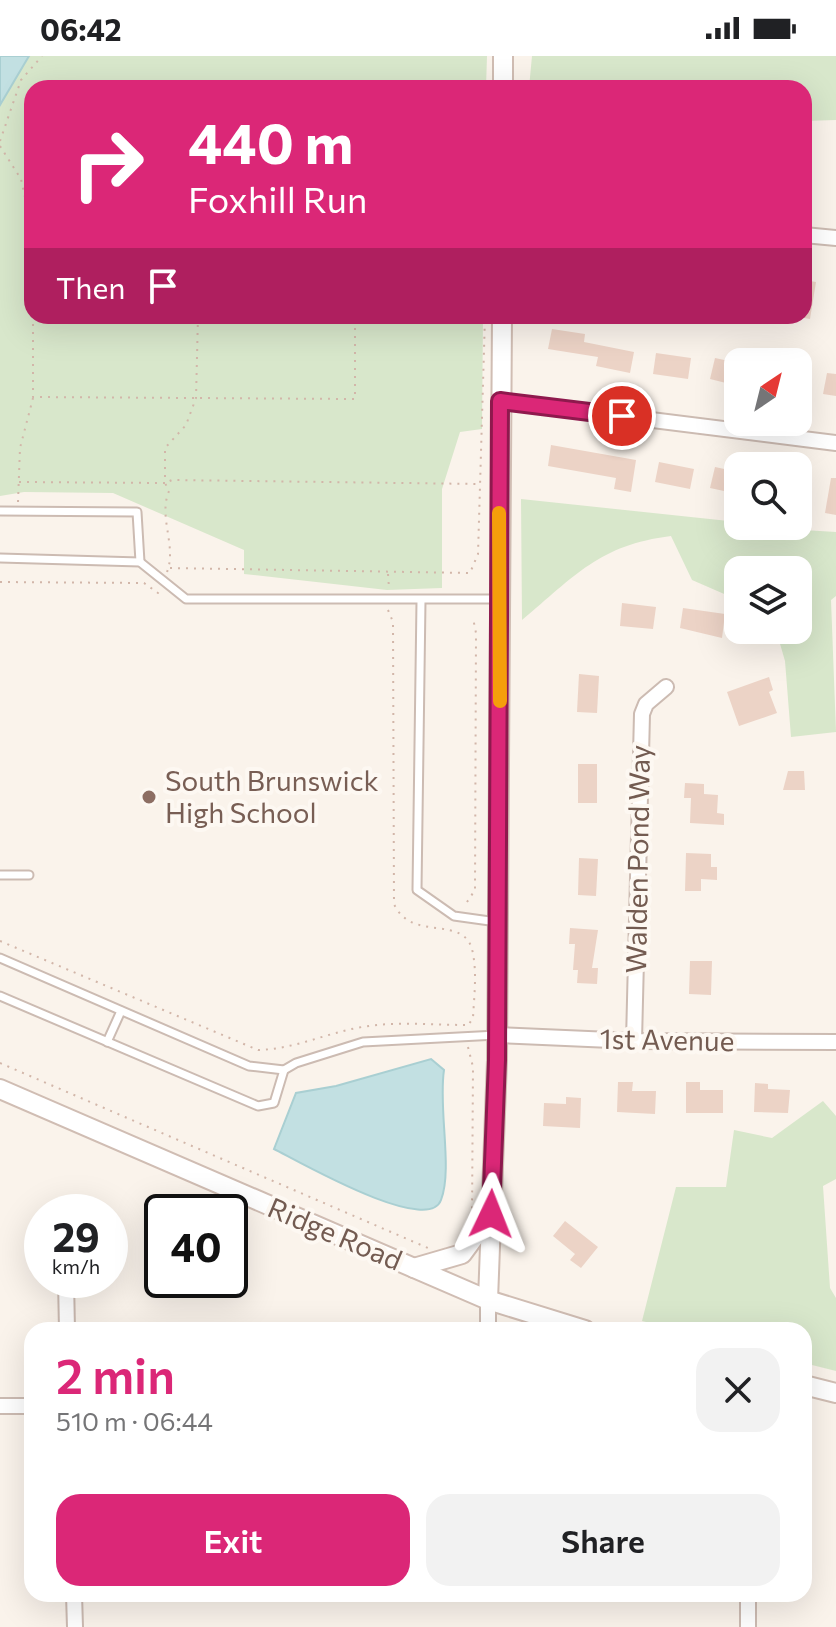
<!DOCTYPE html>
<html lang="en">
<head>
<meta charset="utf-8">
<style>
	body { margin:0; font-family:Commissioner,sans-serif; background:#f2f2f2; color:#202124; height:100vh; display:flex; flex-direction:column; font-size:30px; white-space:nowrap }
	* { box-sizing:border-box; margin:0 }
	p { font-size:26px; color:#757577 }
	.icon { flex:none; width:44px; height:44px; fill:none; stroke:currentColor; stroke-width:2; stroke-linecap:round; stroke-linejoin:round }
	.map { position:relative; flex:1; overflow:hidden }
	.drawer { position:absolute; left:24px; top:1266px; width:788px; height:280px; display:flex; flex-direction:column; background:#fff; border-radius:24px; box-shadow:0 8px 32px #0002 }
	.drawer>* { flex:none }
	.top-card { position:absolute; left:24px; top:24px; width:788px; height:244px; border-radius:24px; box-shadow:0 8px 32px #0002; background:#db2777; color:#fff; overflow:hidden }
	.needle { width:52px; rotate:35deg }
	.buttons { position:absolute; left:724px; top:292px; display:grid; gap:16px }
	.buttons a { display:grid; place-items:center; width:88px; height:88px; border-radius:16px; background:#fff; box-shadow:0 8px 32px #0002; font-size:40px }
	.speed { position:absolute; left:24px; top:1138px; display:flex; gap:16px; font-size:40px; font-weight:700; text-align:center }
	.speed>* { display:grid; place-content:center; width:104px; height:104px; border-radius:50%; background:#fff; box-shadow:0 8px 32px #0002; line-height:1 }
	.speed small { font-size:20px; font-weight:400 }
	.speed .limit { border:4px solid #111; border-radius:12px; background:#fff; color:#111 }
	.pin { position:absolute; display:grid; place-items:center; width:68px; height:68px; color:#fff; margin:-34px; border:4px solid #fff; border-radius:50%; box-shadow:0 2px 8px #0007 }
	.me { position:absolute; width:88px; margin:-44px; rotate:2deg; stroke-linejoin:round; filter:drop-shadow(0 0 6px #0008) }
	.turn { display:flex; align-items:center; gap:28px; height:168px; padding:0 32px; font-size:36px }
	.turn .icon { width:104px; height:104px; stroke-width:2.5 }
	.turn b { display:block; font-size:56px; line-height:68px }
	.then { display:flex; align-items:center; height:76px; padding:0 32px; background:#0003; gap:16px; font-size:30px }
	.round { display:grid; place-items:center; flex:none; width:84px; height:84px; border-radius:24px; background:#f2f2f2 }
	.headline { display:flex; align-items:center; justify-content:space-between; height:136px; padding:0 32px }
	h1 { font-size:48px; font-weight:600; line-height:60px; color:#db2777 }
	.button { display:flex; gap:16px; margin-top:auto; padding:16px 32px }
	.button a { flex:1; height:92px; border-radius:24px; background:#db2777; color:#fff; font-size:32px; font-weight:600; line-height:92px; text-align:center }
	.button a+a { background:#f2f2f2; color:#202124 }
	.status { display:flex; justify-content:space-between; align-items:center; height:56px; padding:0 40px; background:#fff; direction:ltr }
	.status svg { height:22px; fill:currentColor }
	.map>svg:first-child { display:block }
	.green { fill:#d8e7cb }
	.water { fill:#c2e0e2; stroke:#a9cfd2; stroke-width:2 }
	.building { fill:#ecd3c6 }
	.lines { fill:none; stroke-linecap:round; stroke-linejoin:round }
	.lane-casing { stroke:#ccbbb2; stroke-width:11 }
	.street-casing { stroke:#ccbbb2; stroke-width:18 }
	.secondary-casing { stroke:#d0bdb3; stroke-width:22 }
	.path { stroke:#d2b6a9; stroke-width:2; stroke-dasharray:2 6; stroke-linecap:butt }
	.lane { stroke:#fff; stroke-width:7 }
	.street { stroke:#fff; stroke-width:14 }
	.secondary { stroke:#fff; stroke-width:18 }
	.route-casing { stroke:#8e194d; stroke-width:20 }
	.route { stroke:#db2777; stroke-width:14 }
	.slow { stroke:#f59e0b; stroke-width:14 }
	.education-dot { fill:#8d6e63; stroke:#fdf8f2; stroke-width:3 }
	.labels { text-anchor:middle; stroke-width:8; stroke-linejoin:round; paint-order:stroke }
	.education-label { font-size:28px; fill:#785e54; stroke:#fdf8f2; text-anchor:start }
	.street-label { font-size:28px; fill:#735b51; stroke:#fdf8f2 }
</style>
</head>
<body>
<div class="status"><b>06:42</b><svg viewBox="0 0 49 12"><path d="M0 12V9h3v3zM5 12V6h3v6zM10 12V3h3v9zM15 12V0h3v12zM26 1h20v11H26zM47 4h2v5h-2z"/></svg></div>
<div class="map">
<svg width="836" height="1571" viewBox="0 0 836 1571">
	<rect width="100%" height="100%" fill="#faf3eb"/>
	<g class="green">
		<path d="M 29,0 L 487,0 L 486,32 L 32,32 L 32,260 L 483,260 L 482,373 L 460,376 L 442,433 L 442,532 L 387,534 L 244,518 L 244,494 L 113,437 L 24,436 L 0,440 L 0,49 Z"/>
		<path d="M 532,0 L 836,0 L 836,64 L 804,65 L 804,32 L 529,32 Z"/>
		<path d="M 521,443 L 738,466 L 738,470 L 836,476 L 836,540 L 831,544 L 836,676 L 791,681 L 785,605 L 776,574 L 798,574 L 798,514 L 738,514 L 738,544 L 692,524 L 671,480 C 599,489 575,520 522,564 Z"/>
		<path d="M 823,1045 L 836,1060 L 836,1123 L 823,1130 L 830,1232 L 836,1242 L 836,1315 L 804,1307 L 804,1274 L 678,1274 L 642,1265 L 676,1131 L 726,1131 L 734,1074 L 772,1082 Z"/>
	</g>
	<g class="water">
		<path d="M 0,0 L 29,0 L 0,49 Z"/>
		<path d="M 431,1003 L 444,1014 C 438,1052 453,1113 441,1144 C 428,1180 298,1105 274,1093 L 296,1037 L 336,1030 Z"/>
	</g>
	<g class="building">
		<path d="M 804,224 L 816,226 L 810,263 L 804,262 Z"/>
		<path d="M 552,273 L 585,278 L 584,286 L 634,296 L 630,317 L 596,310 L 598,301 L 548,293 Z"/>
		<path d="M 656,297 L 691,302 L 688,323 L 653,318 Z"/>
		<path d="M 715,302 L 738,307 L 738,330 L 710,323 Z"/>
		<path d="M 827,317 L 836,318 L 836,340 L 823,338 Z"/>
		<path d="M 551,389 L 636,404 L 631,436 L 614,433 L 616,422 L 548,410 Z"/>
		<path d="M 659,406 L 694,413 L 690,433 L 655,426 Z"/>
		<path d="M 715,411 L 738,416 L 738,438 L 710,432 Z"/>
		<path d="M 831,422 L 836,422 L 836,459 L 825,457 Z"/>
		<path d="M 622,547 L 656,551 L 653,573 L 620,570 Z"/>
		<path d="M 683,552 L 725,558 L 722,582 L 680,572 Z"/>
		<path d="M 579,618 L 599,620 L 597,657 L 577,656 Z"/>
		<path d="M 769,621 L 773,634 L 769,636 L 777,657 L 739,670 L 727,636 Z"/>
		<rect x="578" y="708" width="19" height="39"/>
		<path d="M 788,715 L 804,715 L 805,734 L 783,734 Z"/>
		<path d="M 685,727 L 704,728 L 704,738 L 718,739 L 717,757 L 724,758 L 724,769 L 690,767 L 691,742 L 684,742 Z"/>
		<path d="M 686,797 L 711,798 L 711,811 L 717,811 L 717,824 L 701,823 L 701,835 L 685,835 Z"/>
		<path d="M 579,802 L 598,803 L 596,840 L 578,839 Z"/>
		<path d="M 570,872 L 598,874 L 592,912 L 598,912 L 597,928 L 577,927 L 578,914 L 573,914 L 575,888 L 569,888 Z"/>
		<path d="M 690,905 L 712,905 L 711,939 L 689,938 Z"/>
		<path d="M 618,1026 L 633,1026 L 632,1035 L 656,1035 L 655,1058 L 617,1056 Z"/>
		<path d="M 686,1026 L 700,1026 L 700,1034 L 723,1034 L 723,1057 L 686,1057 Z"/>
		<path d="M 755,1027 L 768,1028 L 768,1033 L 790,1034 L 788,1057 L 754,1056 Z"/>
		<path d="M 566,1041 L 581,1042 L 580,1072 L 543,1070 L 544,1047 L 566,1048 Z"/>
		<path d="M 565,1165 L 598,1191 L 581,1212 L 570,1204 L 575,1198 L 553,1180 Z"/>
	</g>
	<g class="lines">
		<g class="lane-casing">
			<g id="lane">
				<path d="M 0,455 L 137,456 L 140,506"/>
				<path d="M 0,502 L 140,506 L 186,543 L 501,543"/>
				<path d="M 421,545 L 417,834 L 454,860 L 497,866"/>
				<path d="M 0,819 L 29,819"/>
				<path d="M 0,902 L 249,1010 L 284,1014"/>
				<path d="M 0,940 L 258,1050 L 274,1047 L 284,1014 L 296,1007 L 363,986 L 497,979"/>
				<path d="M 107,986 L 121,955"/>
			</g>
		</g>
		<g class="street-casing">
			<g id="street">
				<path d="M 804,179 L 836,182"/>
				<path d="M 500,345 L 836,387"/>
				<path d="M 497,979 L 634,985 L 836,986"/>
				<path d="M 634,985 L 642,658 L 646,648 L 666,631"/>
				<path d="M 66,1224 L 67,1274"/>
				<path d="M 488,1274 L 488,1244"/>
				<path d="M 0,1350 L 32,1350"/>
				<path d="M 74,1538 L 75,1571"/>
				<path d="M 748,1538 L 748,1571"/>
			</g>
		</g>
		<g class="secondary-casing">
			<g id="secondary">
				<path d="M 503,32 L 503,0"/>
				<path d="M 0,1033 L 488,1244 L 585,1274"/>
				<path d="M 414,1212 L 462,1198 L 490,1160"/>
				<path d="M 488,1244 L 497,1004 L 502,260"/>
				<path d="M 804,1329 L 836,1337"/>
			</g>
		</g>
		<g class="path">
			<path d="M 0,85 L 21,24 L 42,0"/>
			<path d="M 0,90 L 21,123 L 32,173"/>
			<path d="M 33,260 L 33,341 L 355,343 L 355,260"/>
			<path d="M 19,426 L 165,427 L 165,392 L 186,369 L 196,342 L 198,260"/>
			<path d="M 18,446 L 20,392 L 33,342"/>
			<path d="M 170,512 L 470,517 L 478,498 L 485,260"/>
			<path d="M 167,516 C 177,490 158,461 169,435 L 165,427 L 172,424 L 479,428"/>
			<path d="M 388,518 L 389,532"/>
			<path d="M 0,526 L 144,527 L 158,537 L 159,533"/>
			<path d="M 388,554 L 393,566 L 394,848 C 412,888 467,856 473,898 C 477,918 474,942 473,962 L 469,968"/>
			<path d="M 467,846 L 475,834 L 476,577 L 473,562"/>
			<path d="M 0,885 L 258,994 C 295,993 326,977 362,971 C 397,965 433,969 468,969"/>
			<path d="M 468,991 L 473,1011 L 472,1159"/>
			<path d="M 0,1007 L 428,1192"/>
		</g>
		<use href="#lane" class="lane"/>
		<use href="#street" class="street"/>
		<use href="#secondary" class="secondary"/>
	</g>
	<g class="lines">
		<g class="route-casing">
			<path id="route" d="M 491,1158 L 497,1004 L 500,345 L 622,360"/>
		</g>
		<use href="#route" class="route"/>
		<path class="slow" d="M 499,457 L 500,645"/>
	</g>
	<circle class="education-dot" cx="149" cy="741" r="8"/>
	<g class="labels">
		<g class="education-label">
			<text x="165" y="735">South Brunswick<tspan x="165" dy="32">High School</tspan></text>
		</g>
		<g class="street-label">
			<text transform="translate(638 803) rotate(-89)" y="10">Walden Pond Way</text>
			<text transform="translate(667 984) rotate(1)" y="10">1st Avenue</text>
			<text transform="translate(335 1178) rotate(23)" y="10">Ridge Road</text>
		</g>
	</g>
</svg>
<div class="buttons">
<a><svg class="needle" viewBox="-14 -14 28 28"><path d="M0-13l5 13h-10z" fill="#e53935"/><path d="M0 13l5-13h-10z" fill="#757577"/></svg></a>
<a><svg class="icon" aria-label="search" viewBox="0 0 24 24"><circle cx="10" cy="10" r="6"/><path d="M15 15l6 6"/></svg></a>
<a><svg class="icon" aria-label="layers" viewBox="0 0 24 24"><path d="M12 4l9 5-9 5-9-5zM3 14l9 5 9-5"/></svg></a>
</div>
<div class="speed"><div>29<small>km/h</small></div><div class="limit">40</div></div>
<div class="pin" style="left:622px;top:360px;background:#d93025"><svg class="icon" aria-label="arrive" viewBox="0 0 24 24"><path d="M6 21V4h12l-3 4 3 4H6"/></svg></div>
<svg class="me" style="left:491px;top:1158px" viewBox="-20 -20 40 40"><path d="M0-17L14 15 0 8-14 15z" fill="#db2777" stroke="#fff" stroke-width="4"/></svg>
<div class="top-card">
<div class="turn"><svg class="icon" aria-label="right" viewBox="0 0 24 24"><path d="M7 20v-9h11M14 6l5 5-5 5"/></svg><div><b>440 m</b>Foxhill Run</div></div>
<div class="then">Then<svg class="icon" aria-label="arrive" viewBox="0 0 24 24"><path d="M6 21V4h12l-3 4 3 4H6"/></svg></div>
</div>
<section class="drawer">
<div class="headline"><div><h1>2 min</h1><p>510 m · 06:44</p></div><a class="round"><svg class="icon" aria-label="close" viewBox="0 0 24 24"><path d="M6 6l12 12M18 6L6 18"/></svg></a></div>
<div class="button"><a>Exit</a><a>Share</a></div>
</section>
</div>
</body>
</html>
